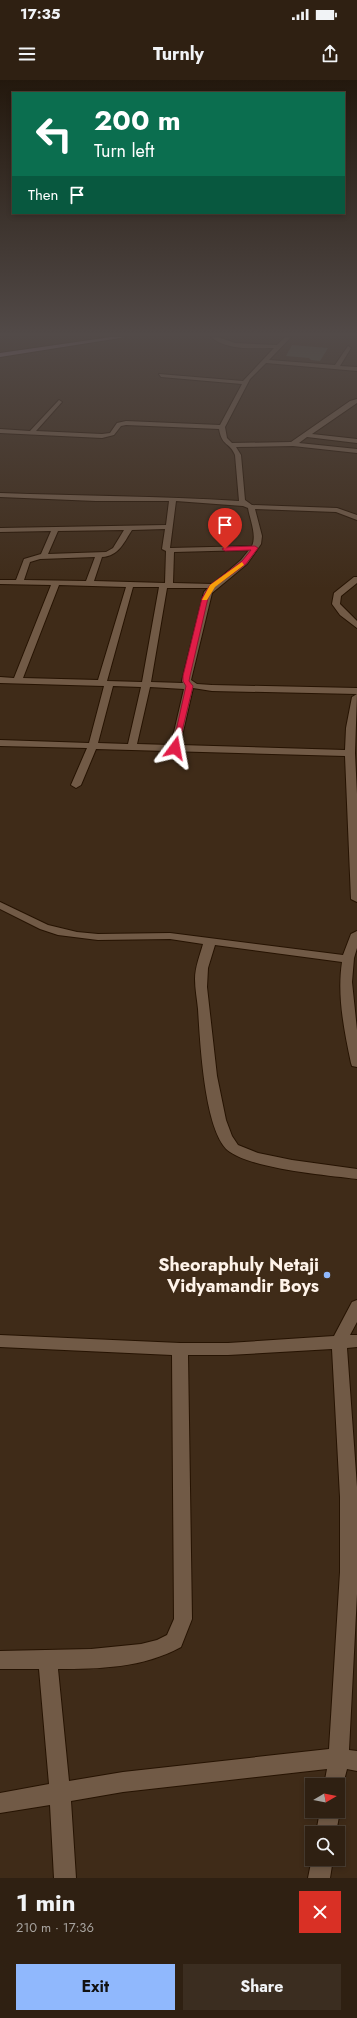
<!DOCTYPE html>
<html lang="en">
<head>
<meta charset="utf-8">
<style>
	body { margin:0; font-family:Jost,sans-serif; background:#3b2d20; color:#f1f3f6; height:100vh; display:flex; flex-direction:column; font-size:15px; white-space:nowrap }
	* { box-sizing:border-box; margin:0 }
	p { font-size:13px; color:#a7a39f }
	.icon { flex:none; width:22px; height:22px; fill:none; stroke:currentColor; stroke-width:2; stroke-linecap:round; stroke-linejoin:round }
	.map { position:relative; height:1798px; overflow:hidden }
	.sheet { display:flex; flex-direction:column; background:#2f2012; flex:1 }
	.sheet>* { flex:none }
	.guide { position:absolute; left:12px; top:12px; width:333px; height:122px; border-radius:0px; box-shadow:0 2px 6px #0003,0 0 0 1px #4a3e32; background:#0b6e4f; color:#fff; overflow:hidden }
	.needle { width:26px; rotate:80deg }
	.fabs { position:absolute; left:305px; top:1698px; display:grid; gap:8px }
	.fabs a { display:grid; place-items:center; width:40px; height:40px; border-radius:0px; background:#2f2012; box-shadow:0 2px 6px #0003,0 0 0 1px #4a3e32; font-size:20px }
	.pin { position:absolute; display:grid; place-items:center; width:34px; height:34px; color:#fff; margin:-41px -17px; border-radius:50% 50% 50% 0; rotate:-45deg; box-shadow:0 0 4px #0007 }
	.pin .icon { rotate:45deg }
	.me { position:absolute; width:44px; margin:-22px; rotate:13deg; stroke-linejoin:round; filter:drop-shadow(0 0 3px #0008) }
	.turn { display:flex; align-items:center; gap:14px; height:84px; padding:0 16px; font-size:18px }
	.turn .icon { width:52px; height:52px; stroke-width:2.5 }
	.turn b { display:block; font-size:28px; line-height:34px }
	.then { display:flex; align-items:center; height:38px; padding:0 16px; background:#0003; gap:8px; font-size:15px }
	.round { display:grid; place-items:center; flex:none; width:42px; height:42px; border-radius:0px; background:#3b2d20 }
	.overview { display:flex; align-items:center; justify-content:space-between; height:68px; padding:0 16px }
	h1 { font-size:24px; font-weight:700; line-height:30px }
	.button { display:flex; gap:8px; margin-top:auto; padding:8px 16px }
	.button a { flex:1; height:46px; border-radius:0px; background:#90b8fd; color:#111; font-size:16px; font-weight:700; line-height:46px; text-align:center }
	.button a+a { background:#3b2d20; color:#f1f3f6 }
	.status { display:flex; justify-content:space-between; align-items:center; height:28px; padding:0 20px; background:#2f2012; direction:ltr }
	.status svg { height:11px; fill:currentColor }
	header { display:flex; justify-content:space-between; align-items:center; height:52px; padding:0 16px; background:#2f2012; font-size:18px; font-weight:700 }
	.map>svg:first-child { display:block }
	.green { fill:#525a4a }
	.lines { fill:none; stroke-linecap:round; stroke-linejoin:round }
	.minor-casing { stroke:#261302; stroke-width:2 }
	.primary-casing { stroke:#261302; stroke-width:2 }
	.minor { fill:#715a46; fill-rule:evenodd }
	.primary { fill:#a0819c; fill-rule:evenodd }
	.route { fill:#e11d48; stroke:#92132f }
	.slow { fill:#f59e0b }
	.poi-dot { fill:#90b8fd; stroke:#3f2b18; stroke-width:1.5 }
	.labels { text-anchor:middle; stroke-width:4; stroke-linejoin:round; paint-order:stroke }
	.near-poi-label { font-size:18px; font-weight:bold; fill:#fef3e9; stroke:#3f2b18; text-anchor:end }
</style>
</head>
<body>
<div class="status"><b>17:35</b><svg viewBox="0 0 49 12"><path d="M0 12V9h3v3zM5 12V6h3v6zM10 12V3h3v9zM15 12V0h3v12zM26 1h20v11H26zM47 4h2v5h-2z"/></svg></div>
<header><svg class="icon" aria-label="menu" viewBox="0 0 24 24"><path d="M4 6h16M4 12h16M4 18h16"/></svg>Turnly<svg class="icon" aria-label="share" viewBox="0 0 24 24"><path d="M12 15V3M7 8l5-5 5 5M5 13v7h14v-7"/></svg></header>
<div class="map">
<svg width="357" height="1798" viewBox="0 0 357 1798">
	<rect width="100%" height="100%" fill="#3f2b18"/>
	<path class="green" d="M 292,265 L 328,268 L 320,281 L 311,280 L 309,278 L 286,276 Z"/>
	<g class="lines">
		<g class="minor-casing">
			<g id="minor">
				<path d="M 211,257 L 218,257 L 235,263 L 277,265 L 285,257 L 291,257 L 269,280 L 335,285 L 348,266 L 351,268 L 340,286 L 357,287 L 357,291 L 266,283 L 250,299 L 225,347 L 227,358 L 232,363 L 291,362 L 350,321 L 357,319 L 357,323 L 312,354 L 357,359 L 357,363 L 307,357 L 299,363 L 357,369 L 357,373 L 293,366 L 236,367 L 241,375 L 245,420 L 252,425 L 337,428 L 357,435 L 357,440 L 336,432 L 255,429 L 262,456 L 261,464 L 247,484 L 212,513 L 191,600 L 197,604 L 212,605 L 357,608 L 357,614 L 212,611 L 193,608 L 180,665 L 345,670 L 346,648 L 352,617 L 357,614 L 355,673 L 357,714 L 357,822 L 351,819 L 345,676 L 96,669 L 81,705 L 76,708 L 71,705 L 87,668 L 0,666 L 0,660 L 89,663 L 104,606 L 0,603 L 0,597 L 14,598 L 51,505 L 0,504 L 0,500 L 16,500 L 24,479 L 41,474 L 51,451 L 0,452 L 0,448 L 166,445 L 169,421 L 96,421 L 0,417 L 0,413 C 80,416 159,416 239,421 L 235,375 C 230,362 222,367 219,349 L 126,345 L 121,346 L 114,355 L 102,358 L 0,353 L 0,349 L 30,351 L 59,320 L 62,322 L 61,323 L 36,351 L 102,354 L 110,353 L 117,343 L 126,341 L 220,345 L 242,304 L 161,297 L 159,294 L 243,301 L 274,268 C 254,268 227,271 211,257 ZM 176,421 L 243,426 L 248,428 C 250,440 257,455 252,466 L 170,468 ZM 165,449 L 162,469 L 166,471 L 165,503 L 94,501 L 102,477 C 119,476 124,462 132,450 ZM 124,450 L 113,468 L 106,472 L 48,474 L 58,451 ZM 249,470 L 241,480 L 213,504 L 173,503 L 174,472 ZM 95,477 L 86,501 L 24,500 L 30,482 L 40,479 ZM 59,505 L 126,507 L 98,600 L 23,598 ZM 133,507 L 159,507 L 142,602 L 107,601 ZM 167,508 L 208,508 L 204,512 L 182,601 L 183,603 L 151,602 ZM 113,606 L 141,607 L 128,664 L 98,663 ZM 150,607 L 184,609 L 171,665 L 137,664 Z"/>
				<path d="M 354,497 L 357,497 L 357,503 L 341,516 L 340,524 L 357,541 L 357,548 L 340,535 L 332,524 L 334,513 Z"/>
				<path d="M 0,822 L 48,845 L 77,852 L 98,854 L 170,853 L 343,875 L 351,854 L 357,851 L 357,868 L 354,878 L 352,902 L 357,950 L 357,987 L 352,986 L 351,983 C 344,950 337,915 342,882 L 215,865 L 208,888 L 207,907 L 217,996 L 226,1040 L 232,1056 L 238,1065 L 258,1073 L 292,1080 L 357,1089 L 357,1099 C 325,1095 255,1089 230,1072 C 204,1055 200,959 198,929 C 197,919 195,909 195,899 C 195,887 200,875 203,864 L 170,859 L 98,860 L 58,855 L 40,849 L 0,829 Z"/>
				<path d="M 357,1220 L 357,1242 L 350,1255 L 357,1255 L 357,1267 L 347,1268 L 357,1407 L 357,1514 L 349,1670 L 357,1671 L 357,1691 L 347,1689 L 341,1712 L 338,1714 L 338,1705 L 324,1705 L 327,1689 L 123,1712 L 71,1721 L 76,1798 L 54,1798 L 50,1725 L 0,1733 L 0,1713 L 49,1704 L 39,1589 L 0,1589 L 0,1571 L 91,1569 L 141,1564 L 157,1560 L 167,1555 L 174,1539 L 172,1275 L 0,1267 L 0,1255 L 180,1263 L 228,1263 L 334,1256 L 352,1222 ZM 332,1269 L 340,1417 L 340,1492 L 329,1669 L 123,1692 L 69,1701 L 58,1589 C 99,1589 143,1588 181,1567 L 192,1539 L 188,1275 L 228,1275 Z"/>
				<path d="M 338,1725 L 340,1731 L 336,1753 L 316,1753 L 320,1731 L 338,1731 Z"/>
				<path d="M 312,1778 L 333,1779 L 330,1798 L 308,1798 Z"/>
			</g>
		</g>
		<g class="primary-casing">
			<path id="primary" d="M 111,257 L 126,257 L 0,277 L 0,273 Z"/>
		</g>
		<use href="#minor" class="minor"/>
		<use href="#primary" class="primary"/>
	</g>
	<linearGradient id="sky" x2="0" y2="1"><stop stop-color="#23180d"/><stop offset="0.5" stop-color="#524a48"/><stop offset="1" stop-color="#524a48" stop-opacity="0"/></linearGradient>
	<rect width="357" height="509" fill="url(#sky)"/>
	<path class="route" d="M 255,466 L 258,468 L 246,484 L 214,507 L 208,518 L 190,596 L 189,601 L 193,606 L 178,668 L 172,669 L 186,606 L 183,601 L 183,596 L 202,518 L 210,505 L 242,481 L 251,470 L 225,471 L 222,469 L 225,467 Z"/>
	<path class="slow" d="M 242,482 L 244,485 L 215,507 L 207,520 L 202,520 L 210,505 Z"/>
	<circle class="poi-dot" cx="327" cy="1195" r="4"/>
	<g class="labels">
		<g class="near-poi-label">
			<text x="319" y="1191">Sheoraphuly Netaji<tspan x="319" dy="21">Vidyamandir Boys</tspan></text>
		</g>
	</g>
</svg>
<div class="fabs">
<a><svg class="needle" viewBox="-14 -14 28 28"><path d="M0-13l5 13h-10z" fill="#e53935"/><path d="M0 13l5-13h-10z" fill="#a7a39f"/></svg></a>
<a><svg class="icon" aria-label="search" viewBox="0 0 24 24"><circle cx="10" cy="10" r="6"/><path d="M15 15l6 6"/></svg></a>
</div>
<div class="pin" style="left:225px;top:469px;background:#d93025"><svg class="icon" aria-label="arrive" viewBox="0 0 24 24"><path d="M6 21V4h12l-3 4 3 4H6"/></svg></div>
<svg class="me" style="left:175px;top:668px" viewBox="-20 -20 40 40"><path d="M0-17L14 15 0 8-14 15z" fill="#e11d48" stroke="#fff" stroke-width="4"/></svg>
<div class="guide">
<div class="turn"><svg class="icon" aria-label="left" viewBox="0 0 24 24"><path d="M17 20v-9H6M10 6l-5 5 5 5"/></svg><div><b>200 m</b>Turn left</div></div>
<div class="then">Then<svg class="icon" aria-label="arrive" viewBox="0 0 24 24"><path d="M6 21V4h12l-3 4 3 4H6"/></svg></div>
</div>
</div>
<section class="sheet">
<div class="overview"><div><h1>1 min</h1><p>210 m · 17:36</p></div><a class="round" style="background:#d93025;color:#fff"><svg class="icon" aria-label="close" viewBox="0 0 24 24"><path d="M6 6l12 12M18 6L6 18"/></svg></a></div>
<div class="button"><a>Exit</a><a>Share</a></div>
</section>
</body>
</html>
